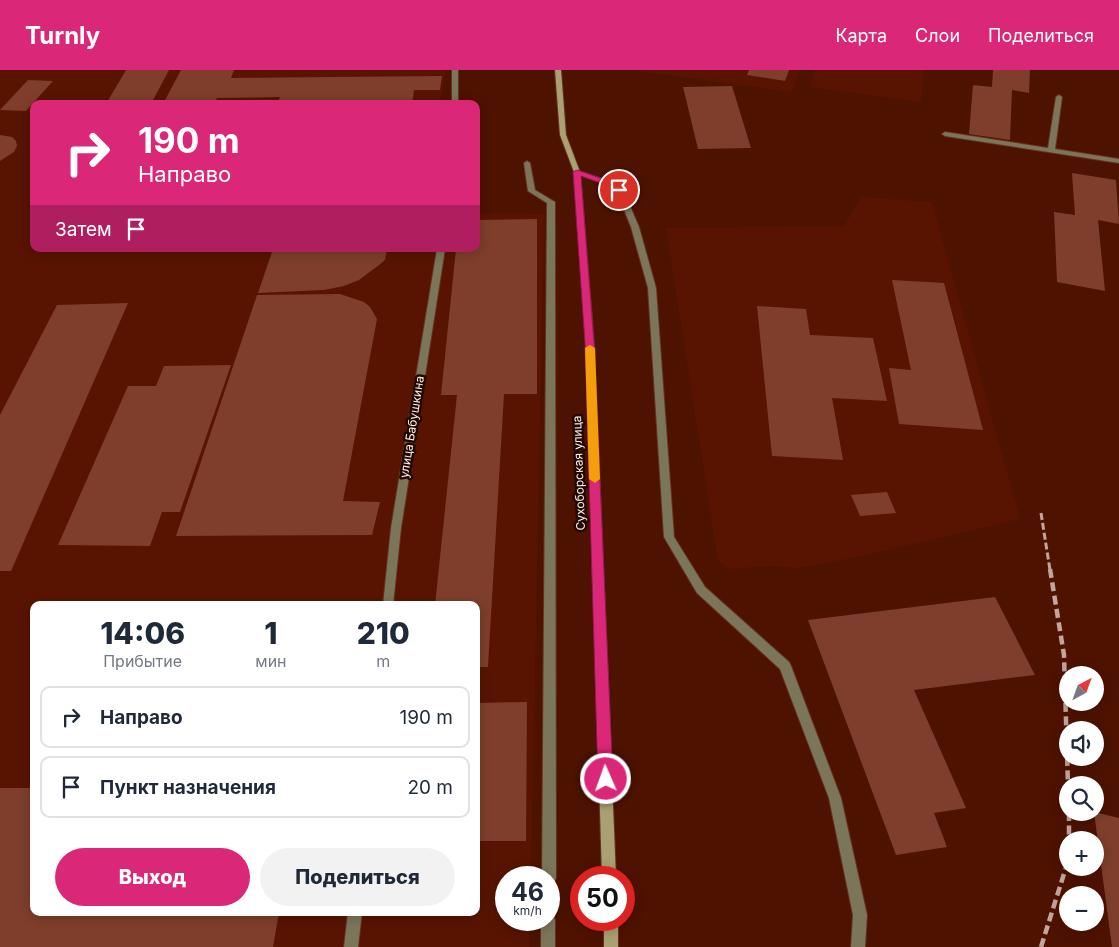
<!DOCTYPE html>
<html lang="ru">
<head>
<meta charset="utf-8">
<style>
	body { margin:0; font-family:Inter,sans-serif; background:#f2f2f3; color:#1f2937; height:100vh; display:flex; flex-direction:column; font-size:19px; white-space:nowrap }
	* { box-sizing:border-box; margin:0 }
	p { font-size:16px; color:#747a83 }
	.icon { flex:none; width:28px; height:28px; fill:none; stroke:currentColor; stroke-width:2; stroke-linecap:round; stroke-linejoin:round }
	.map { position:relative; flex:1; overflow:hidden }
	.panel { position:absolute; left:30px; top:531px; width:450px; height:315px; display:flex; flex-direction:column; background:#fff; border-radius:10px; box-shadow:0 2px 12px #0003 }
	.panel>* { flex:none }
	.hud { position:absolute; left:30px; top:30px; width:450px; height:152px; border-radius:10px; box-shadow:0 2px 12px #0003; background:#db2777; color:#fff; overflow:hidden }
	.needle { width:32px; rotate:41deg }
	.fabs { position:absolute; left:1059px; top:596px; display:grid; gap:10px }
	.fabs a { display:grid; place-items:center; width:45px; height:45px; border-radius:50%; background:#fff; box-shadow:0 2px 12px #0003; font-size:25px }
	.speed { position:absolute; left:495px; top:796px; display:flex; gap:10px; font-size:25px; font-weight:700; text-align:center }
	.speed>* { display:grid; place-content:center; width:65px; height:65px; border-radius:50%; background:#fff; box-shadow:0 2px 12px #0003; line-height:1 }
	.speed small { font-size:12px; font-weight:400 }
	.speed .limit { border:8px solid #d22; background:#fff; color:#111 }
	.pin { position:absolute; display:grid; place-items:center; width:42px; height:42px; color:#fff; margin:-21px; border:2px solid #fff; border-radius:50%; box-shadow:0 1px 5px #0007 }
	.me { position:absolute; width:55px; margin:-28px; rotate:358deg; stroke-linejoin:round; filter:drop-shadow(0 0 4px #0008) }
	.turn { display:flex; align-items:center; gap:18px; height:105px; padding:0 25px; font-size:22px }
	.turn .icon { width:65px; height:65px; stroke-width:2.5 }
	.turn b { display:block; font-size:35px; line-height:42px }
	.then { display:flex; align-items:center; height:48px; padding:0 25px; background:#0003; gap:10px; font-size:19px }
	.eta { display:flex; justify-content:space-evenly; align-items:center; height:85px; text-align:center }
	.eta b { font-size:30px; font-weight:800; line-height:35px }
	.action { display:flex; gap:10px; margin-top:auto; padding:10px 25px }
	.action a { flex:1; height:58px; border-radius:30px; background:#db2777; color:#fff; font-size:20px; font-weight:800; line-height:58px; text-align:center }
	.action a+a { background:#f2f2f3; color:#1f2937 }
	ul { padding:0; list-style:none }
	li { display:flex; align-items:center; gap:15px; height:62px; margin:0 10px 8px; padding:0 15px; border:2px solid #e0e1e3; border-radius:10px }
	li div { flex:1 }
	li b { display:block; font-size:19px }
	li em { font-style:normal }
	header { display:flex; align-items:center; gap:30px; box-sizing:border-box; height:70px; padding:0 25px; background:#db2777; color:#fff }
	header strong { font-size:24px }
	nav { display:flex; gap:28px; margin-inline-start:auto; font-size:18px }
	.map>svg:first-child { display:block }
	.built { fill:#581400; fill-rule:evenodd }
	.building { fill:#7e3e2b }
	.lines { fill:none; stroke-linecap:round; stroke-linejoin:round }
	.service-casing { stroke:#673121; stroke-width:2 }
	.minor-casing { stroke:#673121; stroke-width:2 }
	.secondary-casing { stroke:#673121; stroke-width:2 }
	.service { fill:#7b7559; fill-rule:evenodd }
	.minor { fill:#7b7559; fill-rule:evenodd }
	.secondary { fill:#aaa072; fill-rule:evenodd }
	.rail-far1 { stroke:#c3a59b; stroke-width:3; stroke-dasharray:7 3; stroke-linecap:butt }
	.rail { stroke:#c3a59b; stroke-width:4.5; stroke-dasharray:9 4.5; stroke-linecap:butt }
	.route { fill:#db2777; stroke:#8e194d }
	.slow { fill:#f59e0b }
	.labels { text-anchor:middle; stroke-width:5; stroke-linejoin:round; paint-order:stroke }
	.street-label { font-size:12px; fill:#feeee9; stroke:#230903 }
</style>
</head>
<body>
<header>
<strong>Turnly</strong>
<nav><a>Карта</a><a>Слои</a><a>Поделиться</a></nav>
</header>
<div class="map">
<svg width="1119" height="877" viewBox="0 0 1119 877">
	<rect width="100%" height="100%" fill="#4e1200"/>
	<g class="built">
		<path d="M 0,0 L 446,0 L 440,34 L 34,34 L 34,179 L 476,179 L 476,143 L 544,144 L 531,807 L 506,808 L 506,850 L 530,850 L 529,877 L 0,877 ZM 34,535 L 476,535 L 476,842 L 34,842 Z"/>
		<path d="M 630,0 L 799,0 L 792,22 Z"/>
		<path d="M 814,0 L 924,0 L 921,32 L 810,17 Z"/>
		<path d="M 861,127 L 932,132 L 1020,449 L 853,488 L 797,498 L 772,496 L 729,499 L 718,491 L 666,158 L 844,156 Z"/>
	</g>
	<g class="building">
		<path d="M 126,0 L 169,0 L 151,34 L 106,34 Z"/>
		<path d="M 181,0 L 234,0 L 231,8 L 442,6 L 440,20 L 414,20 L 412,34 L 277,34 L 280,27 L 217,28 L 214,34 L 163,34 Z"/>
		<path d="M 749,0 L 789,0 L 785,11 L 747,5 Z"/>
		<path d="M 993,0 L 1030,0 L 1029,23 L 1012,20 L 1010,70 L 969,64 L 973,15 L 992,17 Z"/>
		<path d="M 28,10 L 53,11 L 26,41 L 0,40 Z"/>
		<path d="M 732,16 L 751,78 L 698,79 L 683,17 Z"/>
		<path d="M 0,65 L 12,67 L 16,71 L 17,76 L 14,82 L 0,91 Z"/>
		<path d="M 1072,103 L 1116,110 L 1119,154 L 1098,150 L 1105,221 L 1057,212 L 1054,142 L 1075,145 Z"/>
		<path d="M 537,149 L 537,324 L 504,324 L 488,597 L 476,597 L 476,535 L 435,535 L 457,325 L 441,325 L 456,179 L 476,179 L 476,150 Z"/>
		<path d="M 273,179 L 387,179 L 385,190 L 379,195 L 359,210 L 344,216 L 324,220 L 258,223 Z"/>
		<path d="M 892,210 L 944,213 L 983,360 L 899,354 L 889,298 L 911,300 Z"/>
		<path d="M 340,224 L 364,232 L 370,237 L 377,249 L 343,431 L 380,432 L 372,465 L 176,466 L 257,225 Z"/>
		<path d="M 128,233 L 11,501 L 0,501 L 0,345 L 57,235 Z"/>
		<path d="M 757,236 L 806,239 L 810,265 L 873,268 L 887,331 L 832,328 L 843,390 L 772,386 Z"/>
		<path d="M 231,295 L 180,442 L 162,442 L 150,476 L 58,475 L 128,316 L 156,316 L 164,296 Z"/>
		<path d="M 887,422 L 896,443 L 860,446 L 851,425 Z"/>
		<path d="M 995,527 L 1035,605 L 914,620 L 966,738 L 934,743 L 947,777 L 896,785 L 808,550 Z"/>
		<path d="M 527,632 L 526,771 L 476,771 L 476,633 Z"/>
		<path d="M 0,718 L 34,718 L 34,842 L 279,842 L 273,877 L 0,877 Z"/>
		<path d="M 1094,742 L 1119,748 L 1119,877 L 1112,877 Z"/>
	</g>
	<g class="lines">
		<g class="service-casing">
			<g id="service">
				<path d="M 1059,25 L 1062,27 L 1055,79 L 1119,89 L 1119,93 L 945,66 L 942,64 L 945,62 L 1048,78 L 1056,27 Z"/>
				<path d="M 527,91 L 530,93 L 535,120 L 555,132 L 556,808 L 554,813 L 549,815 L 549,808 L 542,808 L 547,133 L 528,121 L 524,93 Z"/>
				<path d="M 575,101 L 579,101 L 617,114 L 623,120 L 639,157 L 656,218 L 674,467 L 705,517 L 789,592 L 791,596 L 841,728 L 867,845 L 865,877 L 851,877 L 853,845 L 829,728 L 780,599 L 697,523 L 664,467 L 648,218 L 631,157 L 616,120 L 613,116 L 575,103 Z"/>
				<path d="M 549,843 L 553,845 L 555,850 L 555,877 L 541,877 L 541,850 L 549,850 Z"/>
			</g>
		</g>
		<g class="minor-casing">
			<g id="minor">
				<rect x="452" y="0" width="6" height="34"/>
				<path d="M 437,179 L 445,179 L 401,458 L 393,535 L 383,535 L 391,458 Z"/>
				<path d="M 348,842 L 362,842 L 358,877 L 344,877 Z"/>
			</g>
		</g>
		<g class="secondary-casing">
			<g id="secondary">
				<path d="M 555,0 L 561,0 L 566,65 L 580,102 L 594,273 L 616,808 L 602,808 L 586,273 L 574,102 L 560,65 Z"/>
				<rect x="604" y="850" width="14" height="27"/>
			</g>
		</g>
		<use href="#service" class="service"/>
		<use href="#minor" class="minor"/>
		<use href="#secondary" class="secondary"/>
		<path class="rail-far1" d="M 1041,443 L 1050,500"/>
		<g class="rail">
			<path d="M 1050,499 L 1064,585 L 1068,715"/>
			<path d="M 1069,742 L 1069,770"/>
			<path d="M 1041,877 L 1068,791"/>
		</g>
	</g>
	<path class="route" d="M 577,100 L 618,114 L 623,120 L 616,122 L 612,117 L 581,106 L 594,273 L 613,709 L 611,713 L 606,715 L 600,713 L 598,709 L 585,273 L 573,102 Z"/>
	<path class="slow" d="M 590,275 L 595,278 L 600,409 L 595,413 L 589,409 L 585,278 Z"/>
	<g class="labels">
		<g class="street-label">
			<text transform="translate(412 357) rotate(-81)" y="4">улица Бабушкина</text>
			<text transform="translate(579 403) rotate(-92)" y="4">Сухоборская улица</text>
		</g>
	</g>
</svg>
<div class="fabs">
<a><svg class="needle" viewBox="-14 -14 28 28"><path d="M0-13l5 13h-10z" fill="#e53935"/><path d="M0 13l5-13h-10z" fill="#747a83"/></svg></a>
<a><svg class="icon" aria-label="sound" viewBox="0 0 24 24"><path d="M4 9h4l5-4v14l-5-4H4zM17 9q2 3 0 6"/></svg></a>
<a><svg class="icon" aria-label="search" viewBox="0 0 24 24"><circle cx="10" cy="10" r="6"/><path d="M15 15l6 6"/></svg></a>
<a>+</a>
<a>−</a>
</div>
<div class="speed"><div>46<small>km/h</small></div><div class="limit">50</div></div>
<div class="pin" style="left:619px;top:120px;background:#d93025"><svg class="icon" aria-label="arrive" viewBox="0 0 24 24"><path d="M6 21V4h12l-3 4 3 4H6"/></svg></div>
<svg class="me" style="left:606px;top:709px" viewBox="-20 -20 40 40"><circle r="17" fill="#db2777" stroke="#fff" stroke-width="3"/><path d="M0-11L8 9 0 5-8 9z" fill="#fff"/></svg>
<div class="hud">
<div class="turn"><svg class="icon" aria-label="right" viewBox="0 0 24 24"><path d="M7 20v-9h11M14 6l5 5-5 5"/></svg><div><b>190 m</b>Направо</div></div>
<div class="then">Затем<svg class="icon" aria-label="arrive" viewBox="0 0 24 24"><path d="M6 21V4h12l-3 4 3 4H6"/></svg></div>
</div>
<section class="panel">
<div class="eta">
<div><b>14:06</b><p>Прибытие</p></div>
<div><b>1</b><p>мин</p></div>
<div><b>210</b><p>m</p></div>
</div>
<ul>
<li><svg class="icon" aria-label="right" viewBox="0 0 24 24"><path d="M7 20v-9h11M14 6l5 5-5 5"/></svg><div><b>Направо</b></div><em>190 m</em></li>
<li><svg class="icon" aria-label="arrive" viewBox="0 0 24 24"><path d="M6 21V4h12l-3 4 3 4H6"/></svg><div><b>Пункт назначения</b></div><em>20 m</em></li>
</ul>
<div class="action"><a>Выход</a><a>Поделиться</a></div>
</section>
</div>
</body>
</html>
